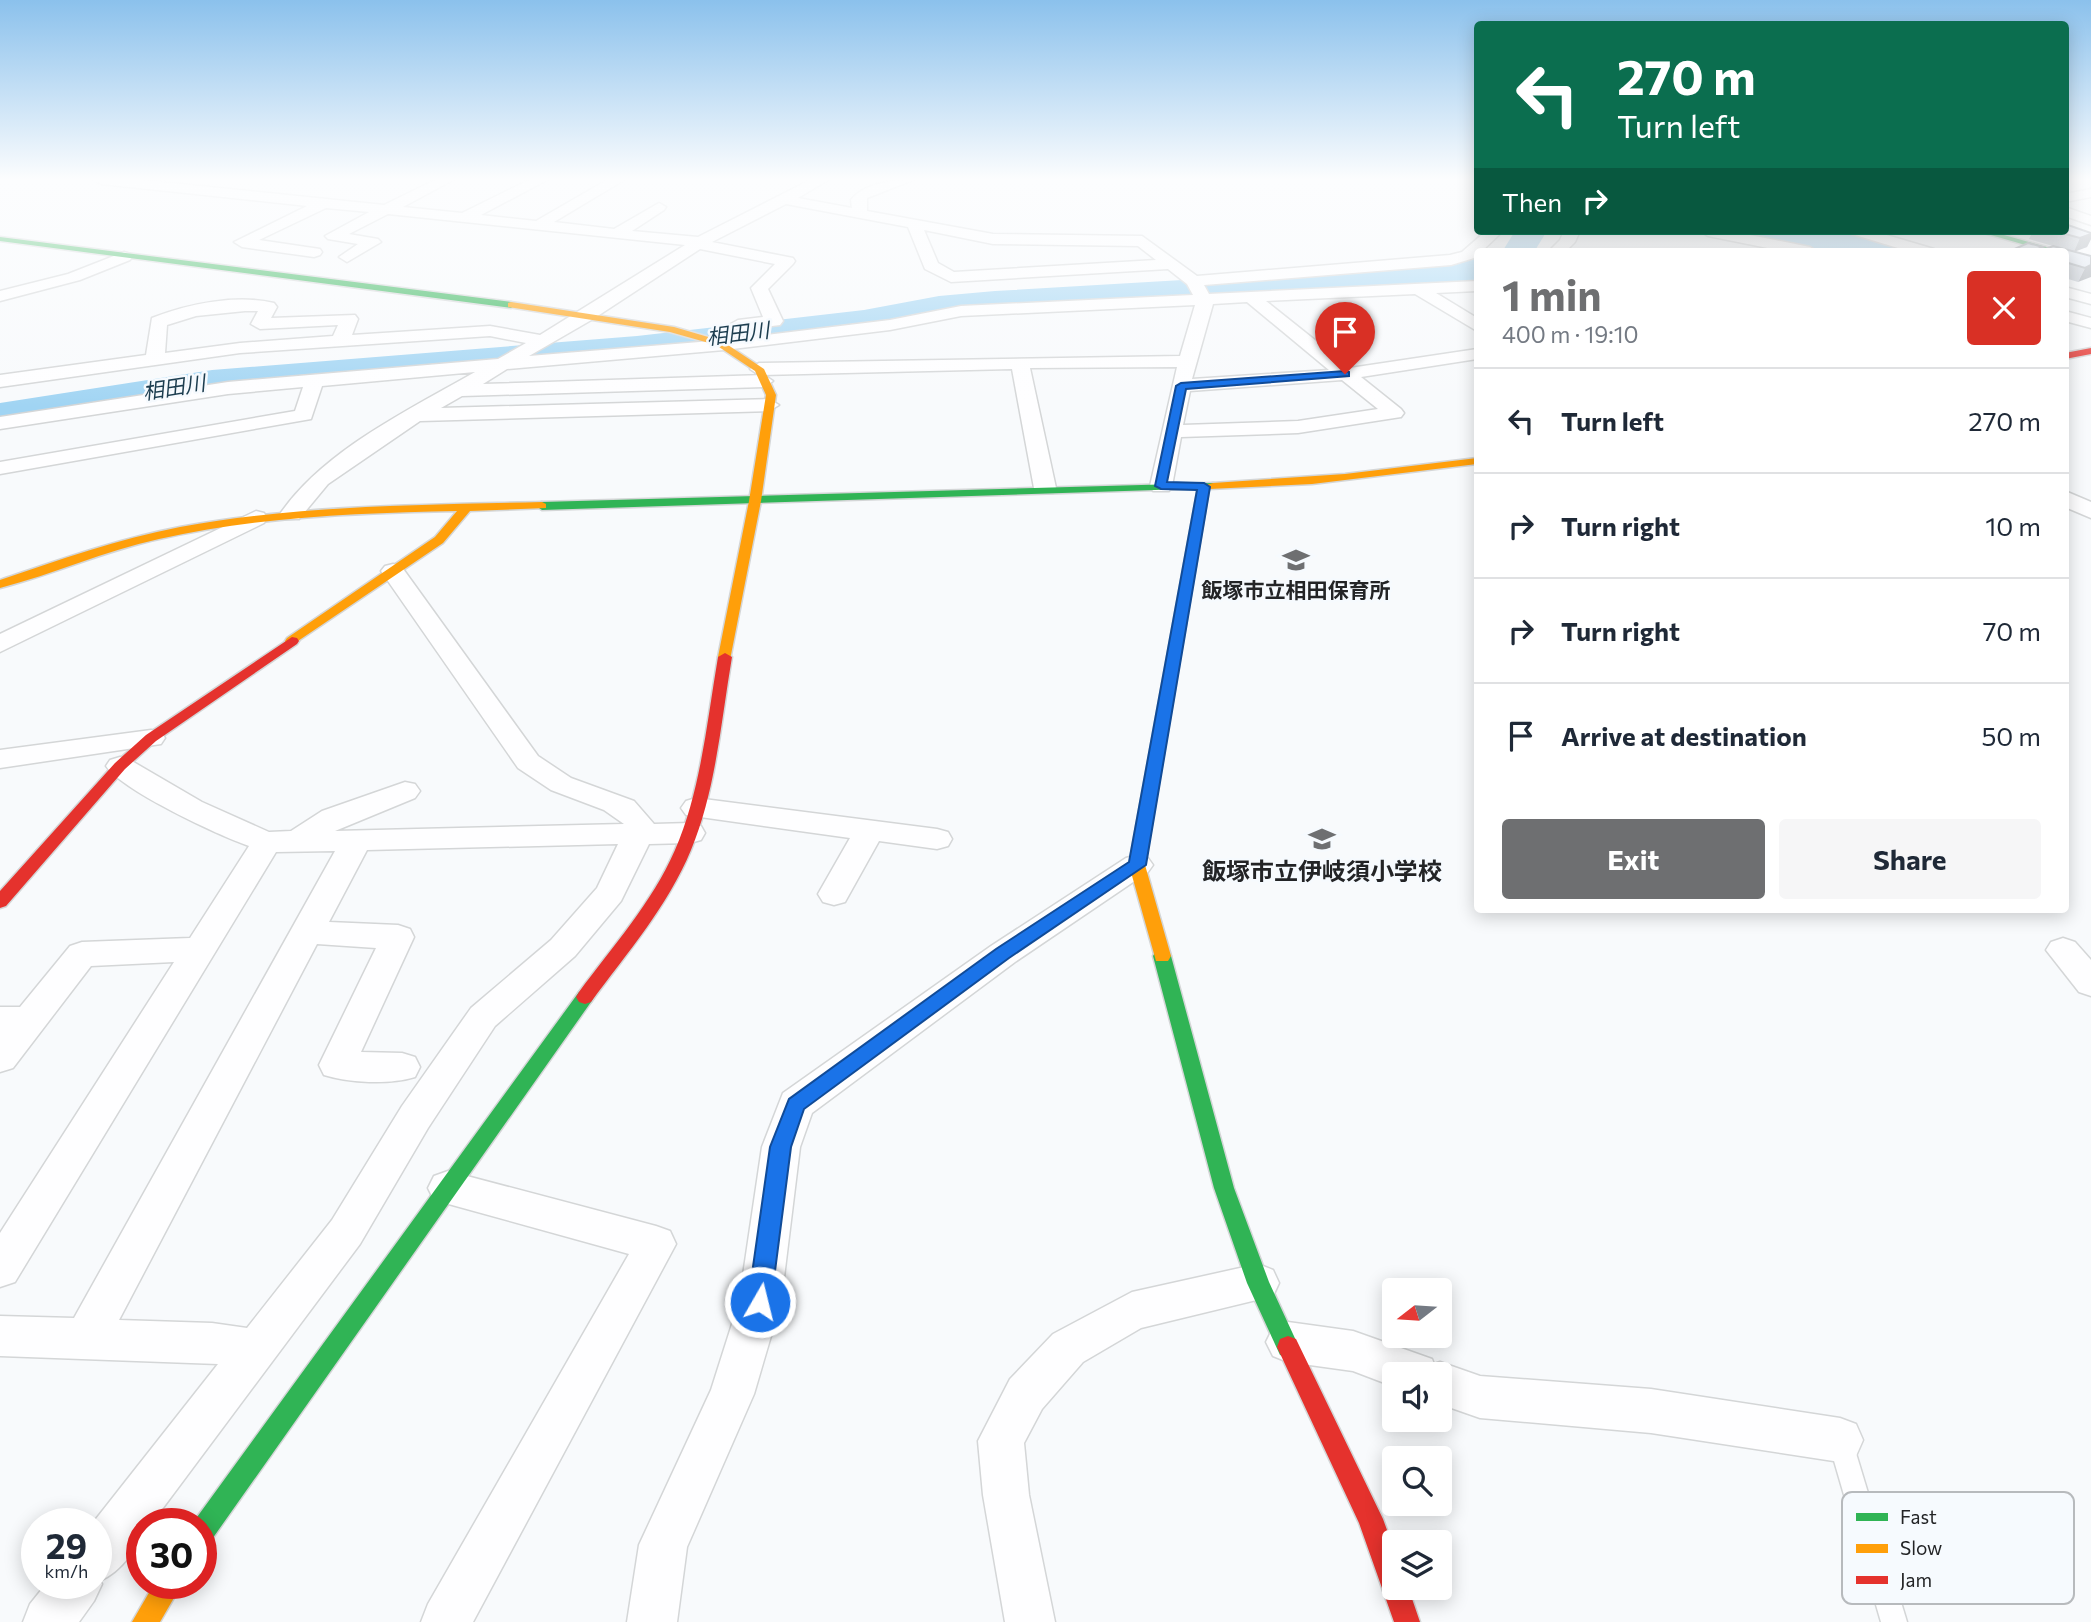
<!DOCTYPE html>
<html lang="en">
<head>
<meta charset="utf-8">
<style>
	body { margin:0; font-family:Commissioner,"Noto Sans JP",sans-serif; background:#f6f6f7; color:#1f2937; height:100vh; display:flex; flex-direction:column; font-size:26px; white-space:nowrap }
	* { box-sizing:border-box; margin:0 }
	p { font-size:23px; color:#747a83 }
	.icon { flex:none; width:38px; height:38px; fill:none; stroke:currentColor; stroke-width:2; stroke-linecap:round; stroke-linejoin:round }
	.map { position:relative; flex:1; overflow:hidden }
	.sheet { position:absolute; left:1474px; top:248px; width:595px; height:665px; display:flex; flex-direction:column; background:#fff; border-radius:7px; box-shadow:0 4px 18px #0003 }
	.sheet>* { flex:none }
	.guide { position:absolute; left:1474px; top:21px; width:595px; height:214px; border-radius:7px; box-shadow:0 4px 18px #0003; background:#0b6e4f; color:#fff; overflow:hidden }
	.needle { width:46px; rotate:253deg }
	.controls { position:absolute; left:1382px; top:1278px; display:grid; gap:14px }
	.controls a { display:grid; place-items:center; width:70px; height:70px; border-radius:7px; background:#fff; box-shadow:0 4px 18px #0003; font-size:35px }
	.speed { position:absolute; left:21px; top:1508px; display:flex; gap:14px; font-size:35px; font-weight:700; text-align:center }
	.speed>* { display:grid; place-content:center; width:91px; height:91px; border-radius:50%; background:#fff; box-shadow:0 4px 18px #0003; line-height:1 }
	.speed small { font-size:18px; font-weight:400 }
	.speed .limit { border:10px solid #d22; background:#fff; color:#111 }
	.pin { position:absolute; display:grid; place-items:center; width:60px; height:60px; color:#fff; margin:-72px -30px; border-radius:50% 50% 50% 0; rotate:-45deg; box-shadow:0 0 7px #0007 }
	.pin .icon { rotate:45deg }
	.me { position:absolute; width:77px; margin:-38px; rotate:8deg; stroke-linejoin:round; filter:drop-shadow(0 0 5px #0008) }
	.turn { display:flex; align-items:center; gap:24px; height:147px; padding:0 28px; font-size:32px }
	.turn .icon { width:91px; height:91px; stroke-width:2.5 }
	.turn b { display:block; font-size:49px; line-height:60px }
	.then { display:flex; align-items:center; height:66px; padding:0 28px; background:#0003; gap:14px; font-size:26px }
	.round { display:grid; place-items:center; flex:none; width:74px; height:74px; border-radius:7px; background:#f6f6f7 }
	.head { display:flex; align-items:center; justify-content:space-between; height:119px; padding:0 28px }
	h1 { font-size:42px; font-weight:700; line-height:52px; color:#6e6f71 }
	.primary-button { display:flex; gap:14px; margin-top:auto; padding:14px 28px }
	.primary-button a { flex:1; height:80px; border-radius:7px; background:#6e6f71; color:#fff; font-size:28px; font-weight:700; line-height:80px; text-align:center }
	.primary-button a+a { background:#f6f6f7; color:#1f2937 }
	ul { padding:0; list-style:none }
	li { display:flex; align-items:center; gap:21px; height:105px; padding:0 28px; border-top:2px solid #e0e1e3 }
	li div { flex:1 }
	li b { display:block; font-size:26px }
	li em { font-style:normal }
	.map>svg:first-child { display:block }
	.water { fill:#a0d4f3 }
	.lines { fill:none; stroke-linecap:round; stroke-linejoin:round }
	.river { fill:#a0d4f3; fill-rule:evenodd }
	.lane-casing { stroke:#d4d6d7; stroke-width:3 }
	.street-casing { stroke:#d4d6d7; stroke-width:3 }
	.fast-casing { stroke:#d4d6d7; stroke-width:3 }
	.slow-casing { stroke:#d4d6d7; stroke-width:3 }
	.jam-casing { stroke:#d4d6d7; stroke-width:3 }
	.lane { fill:#fefeff; fill-rule:evenodd }
	.street { fill:#fefeff; fill-rule:evenodd }
	.fast { fill:#30b455; fill-rule:evenodd }
	.slow { fill:#ff9f0a; fill-rule:evenodd }
	.jam { fill:#e5322d; fill-rule:evenodd }
	.wall { fill:#bdc4cd }
	.shaded-wall { fill:#9aa0a7 }
	.building { fill:#dce4ee; stroke:#9aa0a7; stroke-width:2 }
	.route { fill:#1a73e8; stroke:#114b97; stroke-width:2 }
	.labels { text-anchor:middle; stroke-width:5; stroke-linejoin:round; paint-order:stroke }
	.far-water-label { font-size:21px; font-style:italic; fill:#1c3d4f; stroke:#f6fafe }
	.far-poi-label { font-size:21px; font-weight:bold; fill:#232426; stroke:#f6fafe }
	.poi-label { font-size:24px; font-weight:bold; fill:#232426; stroke:#f6fafe }
	.key { fill:#f6fafe; stroke:#b7babd; stroke-width:2 }
	.key-label { font-size:19px; fill:#232426 }
</style>
</head>
<body>
<div class="map">
<svg width="2091" height="1622" viewBox="0 0 2091 1622">
	<rect width="100%" height="100%" fill="#f8fafc"/>
	<path class="water" d="M 1740,231 L 1845,231 L 1919,252 L 1827,252 Z"/>
	<g class="lines">
		<g class="river">
			<path d="M 1515,231 L 1547,231 L 1534,252 L 1502,252 Z"/>
			<path d="M 1477,258 L 1477,279 L 1460,284 L 995,311 L 939,318 L 864,332 L 637,358 L 212,394 L 0,427 L 0,403 L 212,370 L 637,336 L 864,310 L 939,296 L 995,291 L 1456,264 Z"/>
		</g>
		<g class="lane-casing">
			<path id="lane" d="M 1840,1428 L 1849,1432 L 1852,1440 L 1907,1622 L 1881,1622 L 1828,1440 L 1831,1432 Z"/>
		</g>
		<g class="street-casing">
			<g id="street">
				<path d="M 94,180 L 142,180 L 384,205 L 435,180 L 453,180 L 403,207 L 462,213 L 529,180 L 547,180 L 481,215 L 536,221 L 607,180 L 624,180 L 554,222 L 614,229 L 659,203 L 666,207 L 664,210 L 632,231 L 698,237 L 810,180 L 828,180 L 798,198 L 852,208 L 851,200 C 864,183 893,180 913,180 L 867,198 L 867,211 L 993,234 L 1142,236 L 1197,276 L 1450,255 L 1462,252 L 1486,231 L 1503,231 L 1481,252 L 1477,252 L 1474,258 L 1451,265 L 1204,285 L 1209,294 L 1477,281 L 1477,291 L 1436,293 L 1477,318 L 1477,331 L 1415,294 L 1266,301 L 1350,368 L 1477,349 L 1477,359 L 1361,377 L 1401,409 L 1404,413 L 1401,417 L 1298,433 L 1181,437 L 1172,486 L 1169,491 L 1153,491 L 1150,486 L 1177,367 L 1030,368 L 1056,488 L 1053,493 L 1037,493 L 1034,488 L 1012,369 L 759,375 L 750,369 L 759,363 L 1180,356 L 1195,305 L 961,316 L 890,330 L 724,350 L 507,369 L 483,384 L 764,375 L 773,381 L 764,387 L 462,396 L 441,408 L 769,399 L 779,405 L 769,411 L 420,421 L 328,484 L 299,519 L 283,519 L 280,514 C 324,450 409,410 475,372 L 322,386 L 311,419 L 0,474 L 0,462 L 295,411 L 303,387 L 228,394 L 0,429 L 0,417 L 228,382 L 498,359 L 526,343 L 490,336 L 240,353 L 0,387 L 0,375 L 146,355 L 152,318 C 187,304 237,294 274,303 L 277,307 L 271,318 L 355,315 L 358,319 L 352,335 L 490,326 L 540,335 L 685,245 L 388,214 L 349,234 L 378,239 L 381,242 L 347,262 L 339,257 L 358,244 L 328,239 L 325,236 L 369,212 L 326,208 L 259,240 L 320,249 L 322,252 L 320,255 L 314,257 L 242,247 L 234,242 L 307,206 L 101,184 ZM 786,204 L 908,227 L 925,269 L 951,282 L 1168,269 L 1187,284 L 1193,295 L 961,306 L 890,320 L 724,340 L 529,356 L 593,319 L 700,249 L 775,264 L 751,288 L 763,317 L 738,320 L 729,325 L 738,330 L 780,325 L 783,321 L 768,289 L 793,264 L 795,261 L 793,258 L 712,242 ZM 924,230 L 993,244 L 1138,246 L 1156,260 L 954,272 L 938,263 ZM 1247,302 L 1329,370 L 1192,379 L 1213,304 ZM 245,311 L 258,311 L 251,324 L 260,329 L 338,325 L 333,336 L 240,343 L 165,353 L 167,325 L 196,316 ZM 1342,380 L 1378,409 L 1298,421 L 1183,425 L 1190,391 Z"/>
				<path d="M 2091,189 L 2091,197 L 2065,202 L 2065,194 Z"/>
				<path d="M 2065,207 L 2091,216 L 2091,225 L 2065,216 Z"/>
				<path d="M 1564,231 L 1580,231 L 1575,242 L 1565,252 L 1548,252 L 1560,240 Z"/>
				<path d="M 1700,231 L 1730,231 L 1810,247 L 1818,252 L 1787,252 L 1708,236 Z"/>
				<path d="M 1849,231 L 1873,231 L 1934,249 L 1936,252 L 1911,252 L 1852,234 Z"/>
				<path d="M 124,252 L 130,254 L 132,257 L 130,260 L 80,280 L 0,301 L 0,291 L 68,274 Z"/>
				<path d="M 2065,287 L 2091,294 L 2091,304 L 2065,297 Z"/>
				<path d="M 2065,311 L 2091,318 L 2091,328 L 2065,321 Z"/>
				<path d="M 2065,491 L 2091,502 L 2091,518 L 2065,507 Z"/>
				<path d="M 256,511 L 264,513 L 267,518 L 264,523 L 0,652 L 0,634 Z"/>
				<path d="M 393,564 L 401,566 L 538,756 L 571,778 L 634,801 L 654,824 L 690,823 L 701,826 L 705,833 L 701,840 L 690,843 L 649,844 L 621,901 L 575,956 L 495,1026 L 428,1128 L 360,1244 L 151,1524 L 142,1524 C 142,1546 120,1572 100,1581 L 102,1584 L 94,1601 L 79,1622 L 23,1622 L 30,1604 L 46,1584 L 96,1584 L 96,1524 L 92,1524 L 218,1364 L 0,1356 L 0,1316 L 74,1318 L 335,851 L 276,852 L 15,1282 L 0,1287 L 0,1233 L 174,962 L 91,966 L 13,1068 L 0,1072 L 0,1007 L 20,1007 L 70,946 L 82,942 L 190,938 L 249,846 C 218,835 123,791 106,766 L 110,760 L 120,757 L 130,760 L 202,802 L 269,832 L 291,831 L 322,811 L 405,782 L 415,784 L 420,791 L 415,798 L 335,831 L 624,824 L 604,810 L 551,790 L 518,768 L 381,571 L 385,566 ZM 618,844 L 597,888 L 551,940 L 471,1008 L 402,1106 L 332,1220 L 247,1328 L 212,1323 L 119,1320 L 317,944 L 376,948 L 319,1065 L 324,1075 C 350,1083 389,1085 415,1077 L 420,1067 L 415,1057 L 402,1053 L 361,1052 L 414,937 L 410,929 L 398,925 L 329,922 L 367,850 Z"/>
				<path d="M 151,730 L 161,732 L 165,738 L 161,744 L 0,768 L 0,750 Z"/>
				<path d="M 696,798 L 937,829 L 948,832 L 952,839 L 948,846 L 937,849 L 879,841 L 845,902 L 834,905 L 823,902 L 818,894 L 850,838 L 686,815 L 681,808 L 686,801 Z"/>
				<path d="M 1137,855 L 1148,858 L 1153,865 L 1148,872 L 1015,962 L 812,1113 L 800,1147 L 781,1302 L 754,1394 L 687,1547 L 677,1622 L 627,1622 L 639,1545 L 711,1390 L 739,1302 L 762,1147 L 783,1093 L 991,946 L 1126,858 Z"/>
				<path d="M 2063,938 L 2075,942 L 2091,960 L 2091,996 L 2079,992 L 2046,950 L 2051,942 Z"/>
				<path d="M 448,1171 L 656,1226 L 670,1231 L 676,1244 L 473,1622 L 421,1622 L 428,1604 L 629,1254 L 434,1200 L 428,1188 L 434,1176 Z"/>
				<path d="M 1258,1264 L 1273,1270 L 1279,1283 L 1273,1296 L 1141,1328 L 1083,1362 L 1042,1409 L 1024,1443 L 1029,1495 L 1055,1622 L 1005,1622 L 983,1495 L 978,1441 L 1010,1379 L 1053,1334 L 1132,1292 Z"/>
				<path d="M 1288,1322 L 1353,1331 L 1432,1359 L 1434,1364 L 1440,1362 L 1480,1376 L 1651,1389 L 1840,1418 L 1856,1424 L 1863,1440 L 1856,1456 L 1840,1462 L 1651,1433 L 1480,1418 L 1440,1404 L 1440,1374 L 1395,1374 L 1395,1387 L 1353,1371 L 1288,1362 L 1273,1356 L 1266,1342 L 1273,1328 Z"/>
			</g>
		</g>
		<g class="fast-casing">
			<g id="fast">
				<path d="M 1977,231 L 1990,231 L 2064,252 L 2050,252 Z"/>
				<path d="M 0,237 L 511,302 L 516,305 L 511,308 L 0,241 Z"/>
				<path d="M 1213,483 L 1217,484 L 1217,488 L 542,510 L 536,506 L 542,502 Z"/>
				<path d="M 1162,950 L 1168,951 L 1171,956 L 1234,1188 L 1269,1282 L 1299,1347 L 1296,1355 L 1288,1358 L 1280,1355 L 1247,1283 L 1214,1188 L 1153,956 L 1156,951 Z"/>
				<path d="M 585,990 L 591,992 L 594,997 L 591,1002 L 210,1542 L 201,1546 L 201,1524 L 192,1524 L 579,992 Z"/>
			</g>
		</g>
		<g class="slow-casing">
			<g id="slow">
				<path d="M 511,302 L 674,327 L 722,341 L 764,369 L 776,395 L 761,501 L 730,660 L 720,660 L 718,657 L 749,501 L 766,395 L 755,371 L 716,345 L 670,332 L 508,307 L 508,303 Z"/>
				<path d="M 1477,458 L 1477,464 L 1312,484 L 1209,489 L 1145,865 L 1171,956 L 1168,961 L 1156,961 L 1129,865 L 1198,487 L 1213,483 L 1345,474 Z"/>
				<path d="M 542,502 L 546,504 L 546,508 L 470,511 L 443,543 L 292,645 L 287,644 L 285,641 L 287,638 L 435,537 L 457,511 C 357,513 256,517 159,539 C 104,551 54,574 0,588 L 0,580 C 59,560 118,539 180,527 C 299,505 421,505 542,502 Z"/>
				<path d="M 154,1584 L 182,1584 L 160,1622 L 132,1622 Z"/>
			</g>
		</g>
		<g class="jam-casing">
			<g id="jam">
				<path d="M 2091,348 L 2091,354 L 2065,359 L 2065,353 Z"/>
				<path d="M 292,637 L 297,638 L 299,641 L 297,644 L 156,741 L 125,769 L 6,906 L 0,908 L 0,891 L 115,763 L 146,735 Z"/>
				<path d="M 725,653 L 732,657 C 721,721 716,790 691,850 C 668,906 627,953 591,1002 L 585,1004 L 579,1002 L 576,997 L 579,992 C 612,947 652,903 675,850 C 701,790 707,721 718,657 Z"/>
				<path d="M 1288,1336 L 1296,1339 L 1383,1519 L 1395,1552 L 1395,1587 L 1408,1587 L 1420,1622 L 1394,1622 L 1359,1523 L 1277,1347 L 1280,1339 Z"/>
			</g>
		</g>
		<use href="#lane" class="lane"/>
		<use href="#street" class="street"/>
		<use href="#fast" class="fast"/>
		<use href="#slow" class="slow"/>
		<use href="#jam" class="jam"/>
	</g>
	<path class="wall" d="M 2033,231 L 2065,231 L 2091,233 L 2091,239 L 2087,247 L 2074,251 L 2091,256 L 2078,282 L 2065,278 L 2065,252 L 2011,252 L 2012,250 L 2043,247 L 2041,251 L 2053,246 L 2029,239 Z"/>
	<g class="shaded-wall">
		<path d="M 2091,234 L 2091,239 L 2087,247 L 2074,252 L 2080,238 Z"/>
		<path d="M 2043,247 L 2040,252 L 2030,252 Z"/>
		<path d="M 2091,265 L 2091,277 L 2078,282 L 2085,268 Z"/>
	</g>
	<g class="building">
		<path d="M 2065,224 L 2091,233 L 2091,234 L 2080,238 L 2054,231 L 2065,231 Z"/>
		<path d="M 2028,243 L 2043,247 L 2030,252 L 2019,252 L 2012,250 Z"/>
		<path d="M 2053,246 L 2091,256 L 2091,265 L 2085,268 L 2065,262 L 2065,252 L 2038,252 Z"/>
	</g>
	<linearGradient id="sky" x2="0" y2="1"><stop stop-color="#8bc1ec"/><stop offset="0.44" stop-color="#fcfdfe"/><stop offset="1" stop-color="#fcfdfe" stop-opacity="0"/></linearGradient>
	<rect width="2091" height="407" fill="url(#sky)"/>
	<path class="route" d="M 1345,371 L 1349,372 L 1349,376 L 1186,389 L 1167,482 L 1204,483 L 1210,487 L 1146,865 L 1009,958 L 804,1109 L 791,1147 L 771,1302 L 767,1309 L 760,1312 L 752,1309 L 748,1302 L 770,1147 L 789,1099 L 996,949 L 1129,862 L 1197,490 L 1161,489 L 1155,486 L 1176,386 L 1181,383 Z"/>
	<defs>
		<g id="school-bare" transform="scale(2.1)"><path d="M0-5L7-2L0 1L-7-2ZM-4 1L0 2.5L4 1V4Q0 6-4 4Z" fill="#6e6f71" stroke="#f6fafe" stroke-width="2.5" paint-order="stroke"/></g>
	</defs>
	<g fill-rule="evenodd">
		<use href="#school-bare" x="1296" y="560"/>
		<use href="#school-bare" x="1322" y="839"/>
	</g>
	<g class="labels">
		<g class="far-water-label">
			<text transform="translate(738 334) rotate(-7)" y="7">相田川</text>
			<text transform="translate(174 388) rotate(-9)" y="7">相田川</text>
		</g>
		<g class="far-poi-label">
			<text x="1296" y="598">飯塚市立相田保育所</text>
		</g>
		<g class="poi-label">
			<text x="1322" y="880">飯塚市立伊岐須小学校</text>
		</g>
	</g>
	<rect x="1842" y="1492" width="232" height="112" rx="10" class="key"/>
	<rect x="1856" y="1513" width="32" height="8" fill="#30b455"/>
	<rect x="1856" y="1544" width="32" height="9" fill="#ff9f0a"/>
	<rect x="1856" y="1576" width="32" height="8" fill="#e5322d"/>
	<g class="key-label">
		<text x="1900" y="1524">Fast</text>
		<text x="1900" y="1555">Slow</text>
		<text x="1900" y="1587">Jam</text>
	</g>
</svg>
<div class="controls">
<a><svg class="needle" viewBox="-14 -14 28 28"><path d="M0-13l5 13h-10z" fill="#e53935"/><path d="M0 13l5-13h-10z" fill="#747a83"/></svg></a>
<a><svg class="icon" aria-label="sound" viewBox="0 0 24 24"><path d="M4 9h4l5-4v14l-5-4H4zM17 9q2 3 0 6"/></svg></a>
<a><svg class="icon" aria-label="search" viewBox="0 0 24 24"><circle cx="10" cy="10" r="6"/><path d="M15 15l6 6"/></svg></a>
<a><svg class="icon" aria-label="layers" viewBox="0 0 24 24"><path d="M12 4l9 5-9 5-9-5zM3 14l9 5 9-5"/></svg></a>
</div>
<div class="speed"><div>29<small>km/h</small></div><div class="limit">30</div></div>
<div class="pin" style="left:1345px;top:374px;background:#d93025"><svg class="icon" aria-label="arrive" viewBox="0 0 24 24"><path d="M6 21V4h12l-3 4 3 4H6"/></svg></div>
<svg class="me" style="left:760px;top:1302px" viewBox="-20 -20 40 40"><circle r="17" fill="#1a73e8" stroke="#fff" stroke-width="3"/><path d="M0-11L8 9 0 5-8 9z" fill="#fff"/></svg>
<div class="guide">
<div class="turn"><svg class="icon" aria-label="left" viewBox="0 0 24 24"><path d="M17 20v-9H6M10 6l-5 5 5 5"/></svg><div><b>270 m</b>Turn left</div></div>
<div class="then">Then<svg class="icon" aria-label="right" viewBox="0 0 24 24"><path d="M7 20v-9h11M14 6l5 5-5 5"/></svg></div>
</div>
<section class="sheet">
<div class="head"><div><h1>1 min</h1><p>400 m · 19:10</p></div><a class="round" style="background:#d93025;color:#fff"><svg class="icon" aria-label="close" viewBox="0 0 24 24"><path d="M6 6l12 12M18 6L6 18"/></svg></a></div>
<ul>
<li><svg class="icon" aria-label="left" viewBox="0 0 24 24"><path d="M17 20v-9H6M10 6l-5 5 5 5"/></svg><div><b>Turn left</b></div><em>270 m</em></li>
<li><svg class="icon" aria-label="right" viewBox="0 0 24 24"><path d="M7 20v-9h11M14 6l5 5-5 5"/></svg><div><b>Turn right</b></div><em>10 m</em></li>
<li><svg class="icon" aria-label="right" viewBox="0 0 24 24"><path d="M7 20v-9h11M14 6l5 5-5 5"/></svg><div><b>Turn right</b></div><em>70 m</em></li>
<li><svg class="icon" aria-label="arrive" viewBox="0 0 24 24"><path d="M6 21V4h12l-3 4 3 4H6"/></svg><div><b>Arrive at destination</b></div><em>50 m</em></li>
</ul>
<div class="primary-button"><a>Exit</a><a>Share</a></div>
</section>
</div>
</body>
</html>
